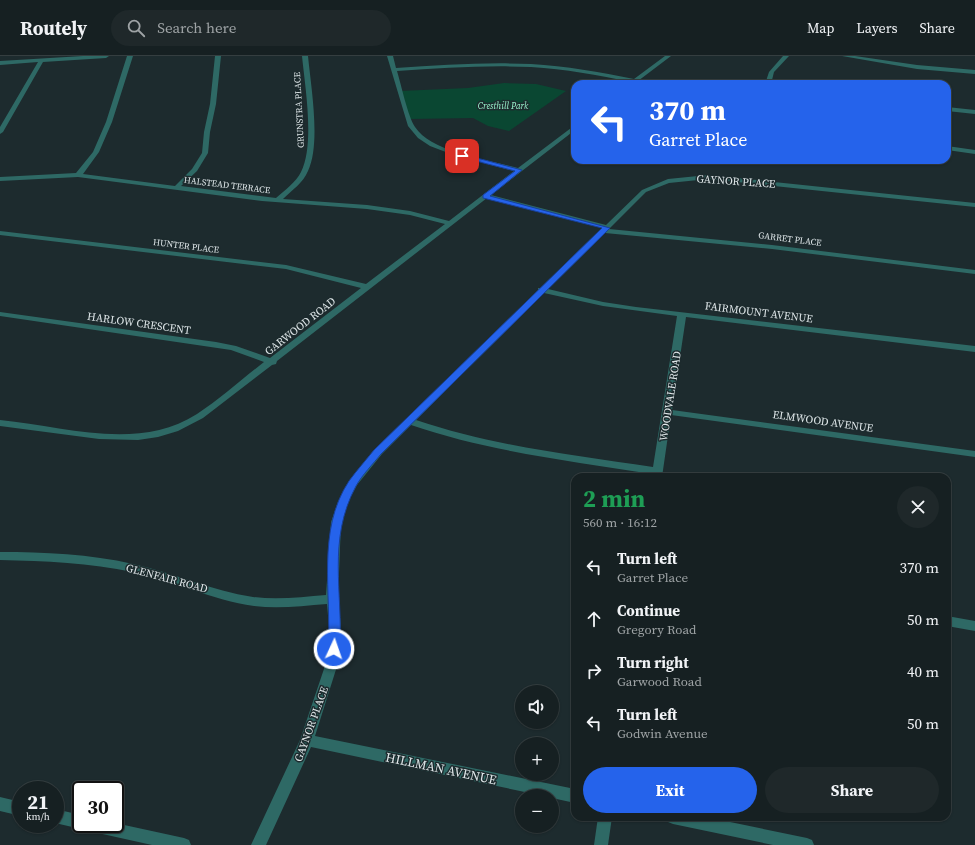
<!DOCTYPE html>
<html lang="en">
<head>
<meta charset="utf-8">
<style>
	body { margin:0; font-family:"Source Serif 4",serif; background:#1f282a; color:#f1f3f6; height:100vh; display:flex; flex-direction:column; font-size:15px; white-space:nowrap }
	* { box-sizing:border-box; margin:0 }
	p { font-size:13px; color:#9ea3a5 }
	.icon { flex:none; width:22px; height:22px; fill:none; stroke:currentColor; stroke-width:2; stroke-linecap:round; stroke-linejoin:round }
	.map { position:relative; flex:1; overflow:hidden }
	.panel { position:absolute; left:571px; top:417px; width:380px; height:348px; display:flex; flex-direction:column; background:#162022; border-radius:12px; box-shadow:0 1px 3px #0004,0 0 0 1px #353e40 }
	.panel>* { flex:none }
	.top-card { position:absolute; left:571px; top:24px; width:380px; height:84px; border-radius:12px; box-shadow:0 1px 3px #0004,0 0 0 1px #353e40; background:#2563eb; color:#fff; overflow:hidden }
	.buttons { position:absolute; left:515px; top:629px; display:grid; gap:8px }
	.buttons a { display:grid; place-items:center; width:44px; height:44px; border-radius:50%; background:#162022; box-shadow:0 1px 3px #0004,0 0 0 1px #353e40; font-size:20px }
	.speed { position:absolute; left:12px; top:725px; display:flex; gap:8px; font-size:20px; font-weight:700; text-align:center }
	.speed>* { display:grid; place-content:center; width:52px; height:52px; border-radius:50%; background:#162022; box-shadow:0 1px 3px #0004,0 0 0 1px #353e40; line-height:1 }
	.speed small { font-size:10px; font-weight:400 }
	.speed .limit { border:2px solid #111; border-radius:6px; background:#fff; color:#111 }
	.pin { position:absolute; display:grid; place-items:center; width:34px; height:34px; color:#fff; margin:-17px; border-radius:8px; box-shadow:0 2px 6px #0006 }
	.me { position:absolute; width:44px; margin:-22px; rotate:3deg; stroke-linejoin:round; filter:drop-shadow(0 0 3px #0008) }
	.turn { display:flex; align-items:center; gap:14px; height:84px; padding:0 12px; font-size:18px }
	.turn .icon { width:52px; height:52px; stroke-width:2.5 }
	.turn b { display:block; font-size:28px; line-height:34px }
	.round { display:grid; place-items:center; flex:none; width:42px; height:42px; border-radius:21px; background:#1f282a }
	.summary { display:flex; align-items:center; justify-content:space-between; height:68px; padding:0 12px }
	h1 { font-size:24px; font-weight:700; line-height:30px; color:#1e9e55 }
	.cta { display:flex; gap:8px; margin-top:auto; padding:8px 12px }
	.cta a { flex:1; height:46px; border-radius:24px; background:#2563eb; color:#fff; font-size:16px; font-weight:700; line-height:46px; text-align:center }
	.cta a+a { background:#1f282a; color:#f1f3f6 }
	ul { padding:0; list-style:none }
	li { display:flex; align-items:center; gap:12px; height:52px; padding:0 12px }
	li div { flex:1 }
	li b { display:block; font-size:15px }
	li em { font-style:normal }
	header { display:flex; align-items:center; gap:24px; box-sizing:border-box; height:56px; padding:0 20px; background:#162022; border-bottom:1px solid #353e40 }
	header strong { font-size:19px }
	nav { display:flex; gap:22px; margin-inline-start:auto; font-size:14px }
	.search { width:280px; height:36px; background:#1f282a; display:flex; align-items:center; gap:10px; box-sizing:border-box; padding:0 14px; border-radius:22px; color:#9ea3a5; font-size:15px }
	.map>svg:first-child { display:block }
	.green { fill:#0a4732 }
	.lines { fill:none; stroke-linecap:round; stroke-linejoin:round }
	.minor { fill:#2e6965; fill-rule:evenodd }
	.route { fill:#2563eb; stroke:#184099 }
	.labels { text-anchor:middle; stroke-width:3; stroke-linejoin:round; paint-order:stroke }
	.far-park-label { font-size:9px; font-style:italic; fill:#99f5cd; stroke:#1d2b2e }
	.far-street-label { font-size:9px; fill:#dee6e8; stroke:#1d2b2e }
	.street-label { font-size:11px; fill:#dee6e8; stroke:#1d2b2e }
	.near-street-label { font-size:13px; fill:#dee6e8; stroke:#1d2b2e }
</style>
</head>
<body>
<header>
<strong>Routely</strong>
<div class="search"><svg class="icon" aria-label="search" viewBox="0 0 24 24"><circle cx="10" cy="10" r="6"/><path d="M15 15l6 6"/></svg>Search here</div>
<nav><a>Map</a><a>Layers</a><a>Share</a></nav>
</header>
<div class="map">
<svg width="975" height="789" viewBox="0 0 975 789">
	<rect width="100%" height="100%" fill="#1d2b2e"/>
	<path class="green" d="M 504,27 L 536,28 L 566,35 L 509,75 L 488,70 L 473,62 L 409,63 L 400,35 L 468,32 Z"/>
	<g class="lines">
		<g class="minor">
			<path d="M 83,0 L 109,0 L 106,2 L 43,6 L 3,76 L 0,78 L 0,71 L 38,6 L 0,9 L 0,5 Z"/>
			<path d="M 127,0 L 133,0 L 112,66 L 99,96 L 83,118 L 175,130 L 192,113 L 202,97 L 204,76 L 210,48 L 215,0 L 221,0 L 216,48 L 210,76 L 208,97 L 197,115 L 181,130 L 276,142 C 285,134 296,126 301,116 C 315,88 305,31 302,0 L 308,0 C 311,31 321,88 308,115 C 303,127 292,134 283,143 L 367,149 L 410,155 L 449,165 L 514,115 L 451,98 L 430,90 L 418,82 L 408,70 L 387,0 L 393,0 L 396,12 C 441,9 486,6 531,8 C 566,10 600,16 634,23 L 665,0 L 671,0 L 634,28 L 628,28 L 631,26 C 598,19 565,13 531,11 C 486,9 442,12 397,15 C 401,28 408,61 415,71 C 431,96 489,104 518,112 L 575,69 L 575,74 L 491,139 L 606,169 L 642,134 L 668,123 L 708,119 L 975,147 L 975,151 L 708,123 L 669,127 L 646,136 L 609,173 L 772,189 L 975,214 L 975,218 L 772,193 L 605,177 L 548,233 L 603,246 L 636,251 L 975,290 L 975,296 L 686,261 L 672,354 L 975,395 L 975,401 L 671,359 L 662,421 L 652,421 L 652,418 C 571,405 490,396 411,369 L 382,398 L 357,429 L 348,446 L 341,466 L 338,543 L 341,571 L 339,604 L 315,680 L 575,733 L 575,747 L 552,742 L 552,740 L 544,740 L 311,691 L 266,789 L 251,789 L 300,684 L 327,604 L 329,571 L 327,548 C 302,550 278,553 254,550 C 212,544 174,525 133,516 C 90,507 45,505 0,504 L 0,496 C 44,496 90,498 133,508 C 174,517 212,535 253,541 C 278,544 302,541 326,539 L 331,466 L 338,446 L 349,425 L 374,394 L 538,235 L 538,232 L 541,232 L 602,172 L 487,142 L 277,305 L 276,308 L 272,309 L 203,362 L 178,375 L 158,381 L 138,384 L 99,383 L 0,370 L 0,364 C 64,370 137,396 197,358 C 220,343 242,323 264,306 L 231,294 L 0,260 L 0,256 L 216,286 L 236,290 L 270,302 L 361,232 L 286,213 L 0,179 L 0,175 L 286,209 L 366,228 L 445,168 L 410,159 L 367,153 L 262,145 L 78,121 L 0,125 L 0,121 L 76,117 L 93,96 L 106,66 ZM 544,237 L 603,250 L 677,260 L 653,411 C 573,399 493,390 416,364 Z"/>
			<path d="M 783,0 L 789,0 L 774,16 L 771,28 L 765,28 L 769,16 Z"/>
			<path d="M 842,0 L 855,0 L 917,9 L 975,14 L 975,18 L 917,13 Z"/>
			<path d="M 947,51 L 975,54 L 975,58 L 947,55 Z"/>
			<path d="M 947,90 L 975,94 L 975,98 L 947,94 Z"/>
			<path d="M 947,560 L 975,565 L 975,575 L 947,570 Z"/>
			<path d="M 0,741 L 21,746 L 21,760 L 0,755 Z"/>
			<path d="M 55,753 L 81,759 L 81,768 L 115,767 L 184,782 L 189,784 L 191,789 L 152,789 L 89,775 L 83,772 L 81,773 L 55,767 Z"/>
			<path d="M 598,761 L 612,761 L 608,789 L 594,789 Z"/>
			<path d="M 666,761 L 706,761 L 807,782 L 812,784 L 814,789 L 773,789 L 673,768 L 668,766 Z"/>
		</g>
	</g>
	<path class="route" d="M 462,98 L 522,114 L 490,140 L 610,172 L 381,398 C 373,408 362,419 356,430 C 327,484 343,536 340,593 L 338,596 L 334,597 L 330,596 L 328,593 C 332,537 316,475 349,425 C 357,414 366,404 374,394 L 602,172 L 483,142 L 483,139 L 515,115 L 460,101 L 459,100 Z"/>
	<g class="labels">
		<g class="far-park-label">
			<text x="503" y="53">Cresthill Park</text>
		</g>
		<g class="far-street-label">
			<text transform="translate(299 54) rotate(-93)" y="3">GRUNSTRA PLACE</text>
			<text transform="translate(227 129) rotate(7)" y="3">HALSTEAD TERRACE</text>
			<text transform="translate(790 183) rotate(7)" y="3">GARRET PLACE</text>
			<text transform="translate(186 190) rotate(7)" y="3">HUNTER PLACE</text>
		</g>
		<g class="street-label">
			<text transform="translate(736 125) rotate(4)" y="4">GAYNOR PLACE</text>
			<text transform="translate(759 256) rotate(7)" y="4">FAIRMOUNT AVENUE</text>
			<text transform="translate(139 267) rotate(8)" y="4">HARLOW CRESCENT</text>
			<text transform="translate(300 270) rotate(-38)" y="4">GARWOOD ROAD</text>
			<text transform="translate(670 340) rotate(-81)" y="4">WOODVALE ROAD</text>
			<text transform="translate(823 365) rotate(8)" y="4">ELMWOOD AVENUE</text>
			<text transform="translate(167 522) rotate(15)" y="4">GLENFAIR ROAD</text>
			<text transform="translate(311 668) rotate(-70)" y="4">GAYNOR PLACE</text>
		</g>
		<g class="near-street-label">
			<text transform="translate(441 712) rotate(12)" y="5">HILLMAN AVENUE</text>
		</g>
	</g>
</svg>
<div class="buttons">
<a><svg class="icon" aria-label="sound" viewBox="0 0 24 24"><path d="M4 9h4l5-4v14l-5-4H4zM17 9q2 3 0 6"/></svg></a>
<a>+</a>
<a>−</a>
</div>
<div class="speed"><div>21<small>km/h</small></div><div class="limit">30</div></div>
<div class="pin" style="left:462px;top:100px;background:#d93025"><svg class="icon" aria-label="arrive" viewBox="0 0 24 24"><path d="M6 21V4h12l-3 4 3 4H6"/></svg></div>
<svg class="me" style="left:334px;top:593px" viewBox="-20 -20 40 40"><circle r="17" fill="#2563eb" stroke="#fff" stroke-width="3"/><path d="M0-11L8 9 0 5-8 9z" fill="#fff"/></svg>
<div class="top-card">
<div class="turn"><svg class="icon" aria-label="left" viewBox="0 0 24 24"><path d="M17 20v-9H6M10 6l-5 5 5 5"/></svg><div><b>370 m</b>Garret Place</div></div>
</div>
<section class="panel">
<div class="summary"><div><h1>2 min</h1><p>560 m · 16:12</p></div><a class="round"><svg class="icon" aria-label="close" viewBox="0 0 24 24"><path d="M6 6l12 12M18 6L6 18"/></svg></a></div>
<ul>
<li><svg class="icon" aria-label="left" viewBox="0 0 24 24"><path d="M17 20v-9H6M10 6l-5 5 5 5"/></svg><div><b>Turn left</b><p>Garret Place</p></div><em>370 m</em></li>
<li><svg class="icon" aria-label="ahead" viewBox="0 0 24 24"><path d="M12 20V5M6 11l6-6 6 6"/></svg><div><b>Continue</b><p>Gregory Road</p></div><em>50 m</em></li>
<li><svg class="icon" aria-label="right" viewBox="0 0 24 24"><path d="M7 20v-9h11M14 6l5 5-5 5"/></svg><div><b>Turn right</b><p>Garwood Road</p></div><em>40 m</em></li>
<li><svg class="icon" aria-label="left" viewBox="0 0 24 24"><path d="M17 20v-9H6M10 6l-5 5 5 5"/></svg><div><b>Turn left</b><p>Godwin Avenue</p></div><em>50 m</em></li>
</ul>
<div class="cta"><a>Exit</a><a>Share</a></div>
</section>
</div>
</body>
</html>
